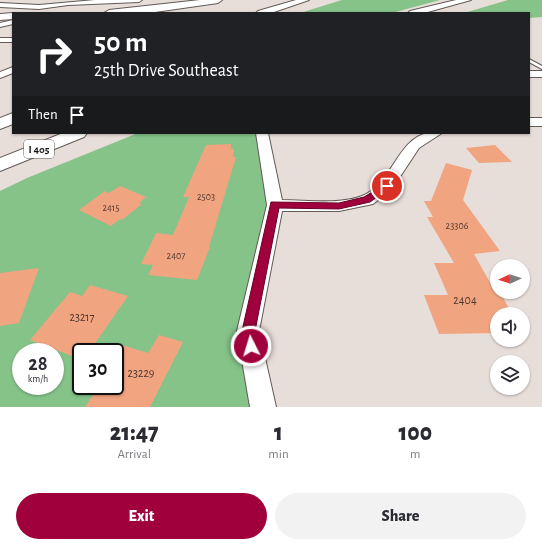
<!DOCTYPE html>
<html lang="en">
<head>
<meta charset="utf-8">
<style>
	body { margin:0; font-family:"Alegreya Sans",sans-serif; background:#f2f2f3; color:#2b2b33; height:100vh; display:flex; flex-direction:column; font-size:15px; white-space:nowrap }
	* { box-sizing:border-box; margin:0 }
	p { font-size:13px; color:#7c7c81 }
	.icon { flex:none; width:22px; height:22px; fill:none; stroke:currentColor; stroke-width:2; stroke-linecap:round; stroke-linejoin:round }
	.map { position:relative; height:407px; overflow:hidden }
	.panel { display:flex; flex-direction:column; background:#fff; flex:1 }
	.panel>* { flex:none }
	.banner { position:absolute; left:12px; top:12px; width:518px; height:122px; border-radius:0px; box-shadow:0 1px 3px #0004; background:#202124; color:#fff; overflow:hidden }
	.needle { width:26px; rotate:266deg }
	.tools { position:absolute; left:490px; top:259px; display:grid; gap:8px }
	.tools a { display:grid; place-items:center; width:40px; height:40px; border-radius:50%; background:#fff; box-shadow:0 1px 3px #0004; font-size:20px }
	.speed { position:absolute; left:12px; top:343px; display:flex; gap:8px; font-size:20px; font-weight:700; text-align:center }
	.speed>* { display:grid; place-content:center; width:52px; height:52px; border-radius:50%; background:#fff; box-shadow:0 1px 3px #0004; line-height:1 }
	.speed small { font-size:10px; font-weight:400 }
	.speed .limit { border:2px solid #111; border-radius:6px; background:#fff; color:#111 }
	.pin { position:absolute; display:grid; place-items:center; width:34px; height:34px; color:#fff; margin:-17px; border:2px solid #fff; border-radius:50%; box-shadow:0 1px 4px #0007 }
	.me { position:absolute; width:44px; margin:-22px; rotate:355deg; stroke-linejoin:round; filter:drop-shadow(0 0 3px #0008) }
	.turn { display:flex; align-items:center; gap:14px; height:84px; padding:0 16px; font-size:18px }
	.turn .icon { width:52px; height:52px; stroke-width:2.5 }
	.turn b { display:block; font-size:28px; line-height:34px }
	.then { display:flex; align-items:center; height:38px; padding:0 16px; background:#0003; gap:8px; font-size:15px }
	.eta { display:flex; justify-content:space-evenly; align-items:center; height:68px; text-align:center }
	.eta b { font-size:24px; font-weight:800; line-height:28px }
	.action { display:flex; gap:8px; margin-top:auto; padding:8px 16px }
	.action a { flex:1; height:46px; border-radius:24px; background:#a0013c; color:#fff; font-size:16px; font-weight:800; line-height:46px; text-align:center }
	.action a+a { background:#f2f2f3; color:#2b2b33 }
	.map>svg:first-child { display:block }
	.forest { fill:#85c389; fill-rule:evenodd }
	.building { fill:#f1a480 }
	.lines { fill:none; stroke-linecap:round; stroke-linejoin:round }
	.lane-casing { stroke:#625a56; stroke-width:2 }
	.street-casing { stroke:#625a56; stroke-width:2 }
	.secondary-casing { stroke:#625a56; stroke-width:2 }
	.highway-casing { stroke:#625a56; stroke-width:2 }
	.lane { fill:#fff; fill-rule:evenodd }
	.street { fill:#fff; fill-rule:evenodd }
	.secondary { fill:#fff; fill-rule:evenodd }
	.highway { fill:#fff; fill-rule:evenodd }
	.route { fill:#a0013c; stroke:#680127 }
	.labels { text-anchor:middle; stroke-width:3.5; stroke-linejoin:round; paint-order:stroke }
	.number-label { font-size:10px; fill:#4e382e }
	.shield { fill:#fff; stroke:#5d5a5a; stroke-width:1 }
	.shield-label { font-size:11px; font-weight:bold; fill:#171413 }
	.near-number-label { font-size:12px; fill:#4e382e }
</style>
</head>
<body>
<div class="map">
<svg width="542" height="407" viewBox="0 0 542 407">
	<rect width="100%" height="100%" fill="#e7ddd9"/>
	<g class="forest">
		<path d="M 342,0 L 440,0 L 392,13 L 300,13 Z"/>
		<path d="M 508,0 L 542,0 L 542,17 L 529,18 L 529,13 L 464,13 Z"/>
		<path d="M 138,133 L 262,133 L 275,205 L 249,331 L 263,407 L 0,407 L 0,191 L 27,178 ZM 21,352 L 55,352 L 55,386 L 21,386 ZM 81,352 L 115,352 L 115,386 L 81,386 Z"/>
	</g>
	<g class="building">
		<path d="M 231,144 L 231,149 L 234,149 L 233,157 L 236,157 L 209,247 L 210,247 L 197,280 L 148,275 L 153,265 L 141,264 L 156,233 L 173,235 L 189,197 L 183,197 L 206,145 Z"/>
		<path d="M 495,145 L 512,162 L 479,163 L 466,148 Z"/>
		<path d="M 446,163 L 472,170 L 463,200 L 500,251 L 474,254 L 492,286 L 496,286 L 497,292 L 500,292 L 512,314 L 497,314 L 497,333 L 439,334 L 424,295 L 448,295 L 434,263 L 454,263 L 427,217 L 433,217 L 424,201 L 431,201 Z"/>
		<path d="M 120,186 L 146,197 L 139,203 L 142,204 L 122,220 L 120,219 L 111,226 L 79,210 L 105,191 L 109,193 Z"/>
		<path d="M 39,268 L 19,323 L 0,326 L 0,273 Z"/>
		<path d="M 90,285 L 128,296 L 89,352 L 81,352 L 81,358 L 72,356 L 30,340 L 70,292 L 82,296 Z"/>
		<path d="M 159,335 L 183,342 L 150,407 L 85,407 L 99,386 L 115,386 L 115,343 L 148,353 Z"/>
	</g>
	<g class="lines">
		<g class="lane-casing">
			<path id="lane" d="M 529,59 L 542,66 L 542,69 L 529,62 Z"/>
		</g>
		<g class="street-casing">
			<g id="street">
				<path d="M 95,0 L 142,0 L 139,2 L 68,5 L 39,9 L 0,7 L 0,3 L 39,5 Z"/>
				<path d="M 13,20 L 13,24 L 0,27 L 0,23 Z"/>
				<rect x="0" y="38" width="13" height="4"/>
				<path d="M 13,67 L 13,73 L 0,78 L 0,72 Z"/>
				<rect x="529" y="71" width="13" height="6"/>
				<rect x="529" y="118" width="13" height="8"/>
				<path d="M 256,133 L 268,133 L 282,200 C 307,200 338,205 362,196 C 392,184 397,140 427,133 C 431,132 438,133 442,133 L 419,148 L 392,189 L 373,204 L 339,211 L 282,211 L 259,331 L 276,407 L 250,407 L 237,331 L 267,205 Z"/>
			</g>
		</g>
		<g class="secondary-casing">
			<g id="secondary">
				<path d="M 200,0 L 222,0 L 218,3 L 155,12 L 104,13 L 109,10 Z"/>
				<path d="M 13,13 L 13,19 L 0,20 L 0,14 Z"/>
			</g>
		</g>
		<g class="highway-casing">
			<g id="highway">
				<path d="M 296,0 L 309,0 L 271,13 L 256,13 L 258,11 Z"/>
				<path d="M 456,0 L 471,0 L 424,13 L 408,13 L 410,11 Z"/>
				<path d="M 13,113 L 13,124 L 0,129 L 0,118 Z"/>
				<path d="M 63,133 L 87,133 L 84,137 L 0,171 L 0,158 Z"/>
			</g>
		</g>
		<use href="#lane" class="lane"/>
		<use href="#street" class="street"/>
		<use href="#secondary" class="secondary"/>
		<use href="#highway" class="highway"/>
	</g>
	<path class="route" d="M 387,183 L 390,184 L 390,188 L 370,202 L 339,209 L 279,208 L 255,331 L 258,346 L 256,350 L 251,352 L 247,350 L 242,331 L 271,202 L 339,203 L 364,197 Z"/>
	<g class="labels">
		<g class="number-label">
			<text x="206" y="200">2503</text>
			<text x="111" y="211">2415</text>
			<text x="457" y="229">23306</text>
			<text x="176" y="259">2407</text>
		</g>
		<rect class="shield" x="24" y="140" width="30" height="18" rx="3"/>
		<g class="shield-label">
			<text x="39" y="153">I 405</text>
		</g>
		<g class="near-number-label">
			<text x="465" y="304">2404</text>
			<text x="82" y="321">23217</text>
			<text x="141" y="377">23229</text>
		</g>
	</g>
</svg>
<div class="tools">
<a><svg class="needle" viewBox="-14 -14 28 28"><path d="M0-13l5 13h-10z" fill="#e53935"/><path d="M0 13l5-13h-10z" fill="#7c7c81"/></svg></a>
<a><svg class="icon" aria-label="sound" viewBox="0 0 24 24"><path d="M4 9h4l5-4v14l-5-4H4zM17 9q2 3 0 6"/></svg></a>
<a><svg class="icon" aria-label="layers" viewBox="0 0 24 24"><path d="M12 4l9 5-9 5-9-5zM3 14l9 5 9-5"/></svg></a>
</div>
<div class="speed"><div>28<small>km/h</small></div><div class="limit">30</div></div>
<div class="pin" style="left:387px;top:186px;background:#d93025"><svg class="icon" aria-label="arrive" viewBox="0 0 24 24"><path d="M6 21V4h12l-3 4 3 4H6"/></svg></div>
<svg class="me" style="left:251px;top:346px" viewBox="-20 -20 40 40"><circle r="17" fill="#a0013c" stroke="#fff" stroke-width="3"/><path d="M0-11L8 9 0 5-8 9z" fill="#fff"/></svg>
<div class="banner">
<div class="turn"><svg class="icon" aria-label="right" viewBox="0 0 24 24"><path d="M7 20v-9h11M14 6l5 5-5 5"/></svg><div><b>50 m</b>25th Drive Southeast</div></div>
<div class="then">Then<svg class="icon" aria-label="arrive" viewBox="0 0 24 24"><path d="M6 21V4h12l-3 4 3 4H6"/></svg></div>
</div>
</div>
<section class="panel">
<div class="eta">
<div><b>21:47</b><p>Arrival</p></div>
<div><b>1</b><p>min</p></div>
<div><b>100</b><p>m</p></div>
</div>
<div class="action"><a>Exit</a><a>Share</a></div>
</section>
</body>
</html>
